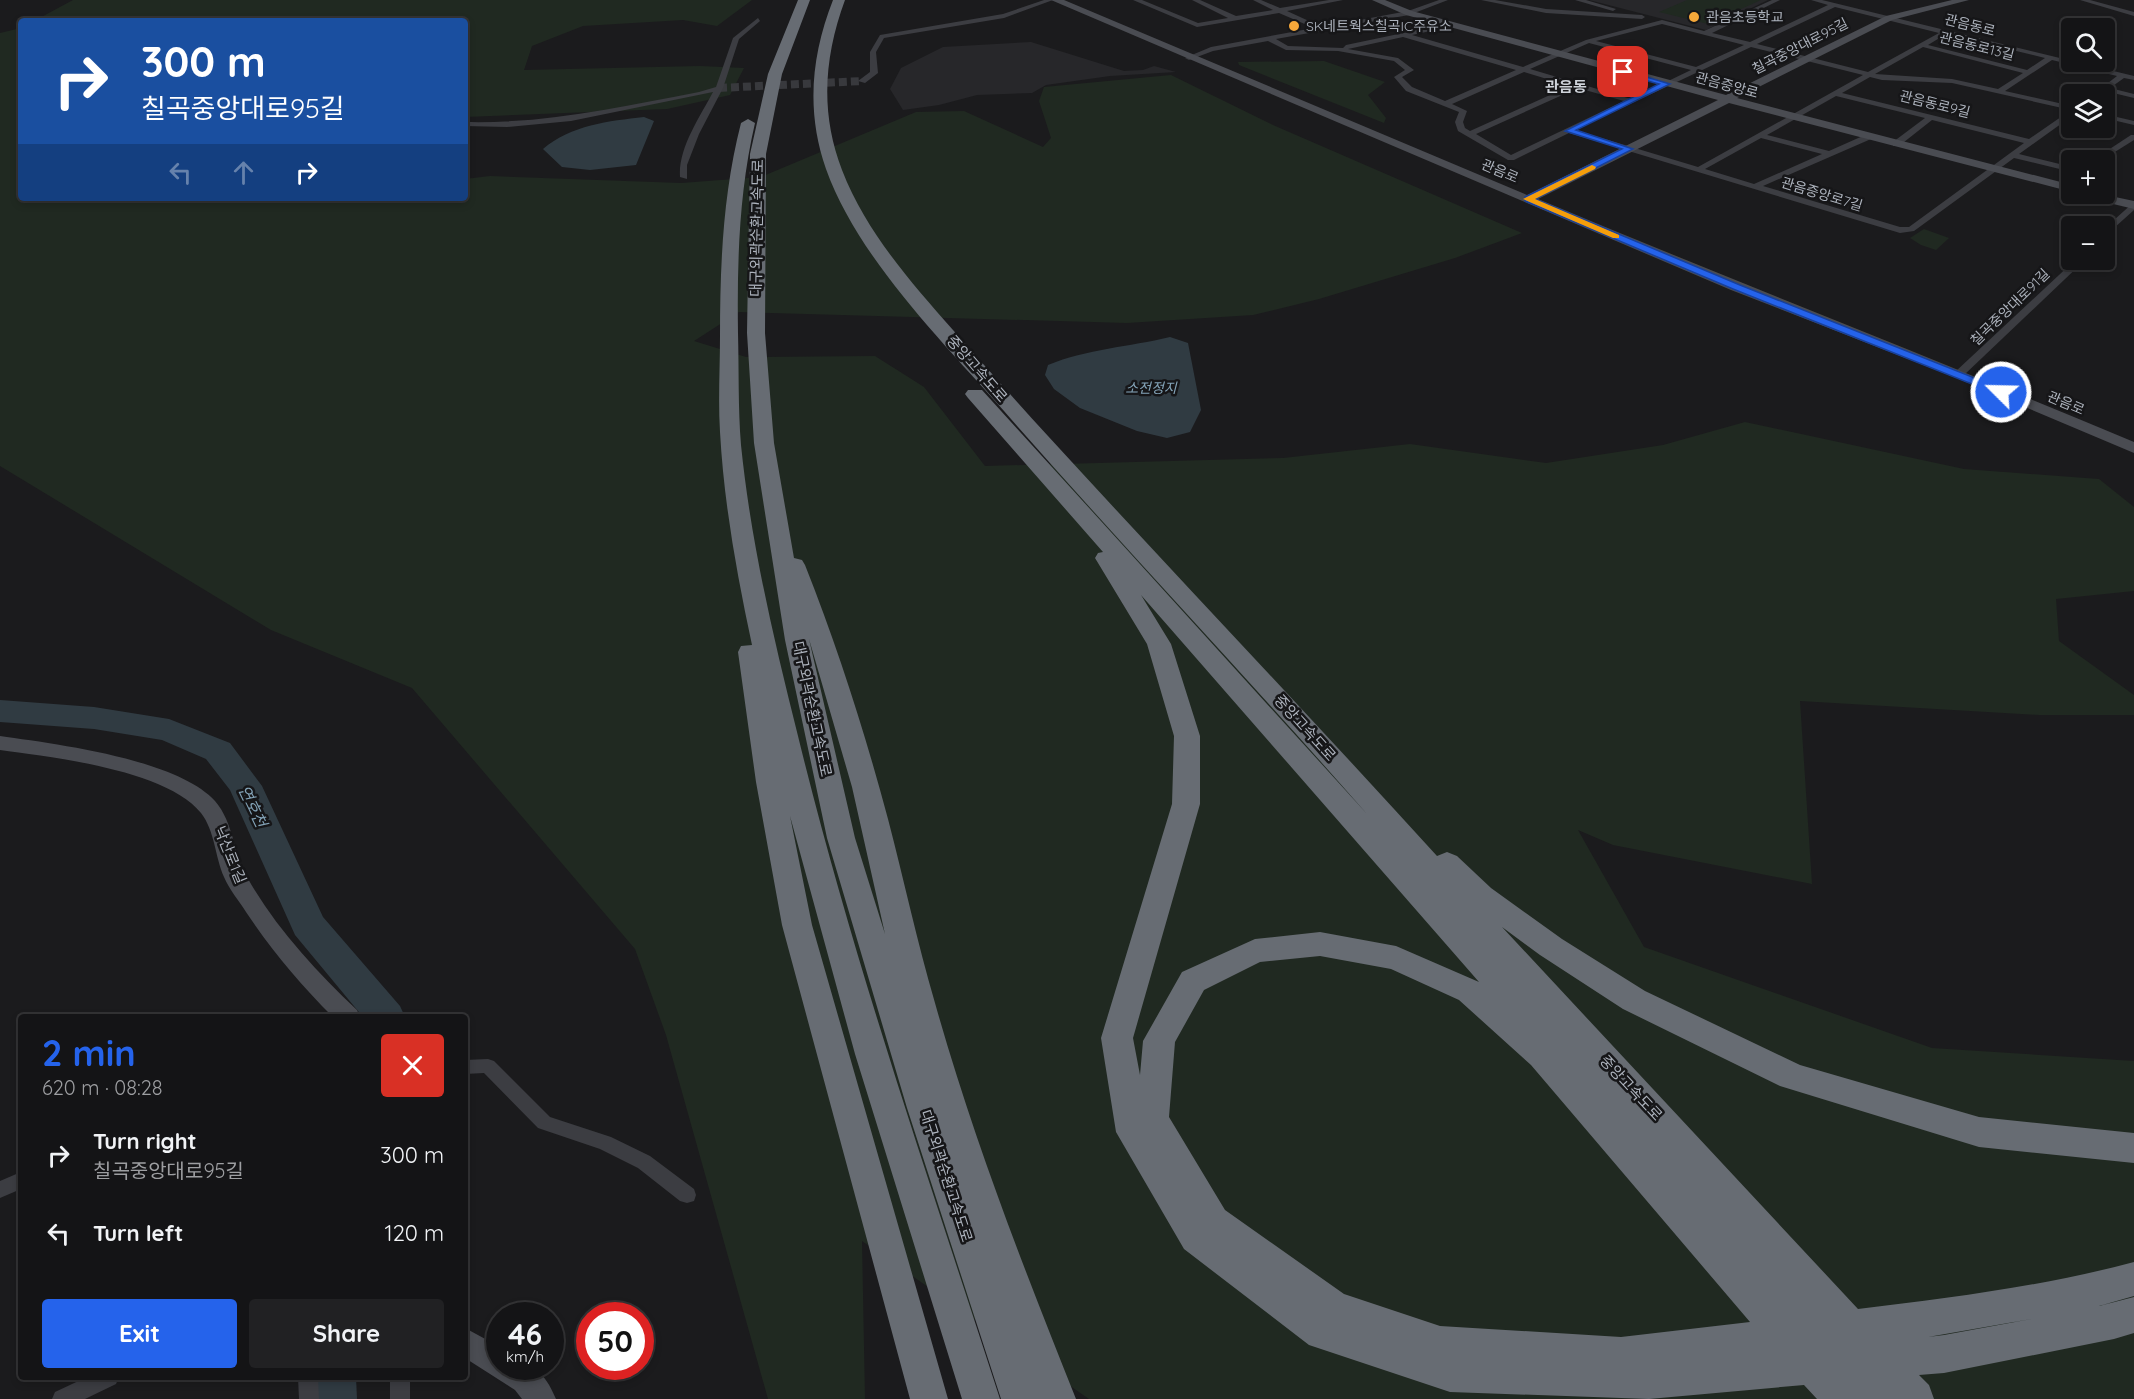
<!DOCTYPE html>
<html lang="en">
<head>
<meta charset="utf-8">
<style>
	body { margin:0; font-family:Quicksand,"Noto Sans KR",sans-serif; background:#212123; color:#f1f3f6; height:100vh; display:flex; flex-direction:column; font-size:22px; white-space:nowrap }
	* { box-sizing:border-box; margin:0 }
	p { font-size:20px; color:#9d9ea1 }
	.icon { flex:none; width:33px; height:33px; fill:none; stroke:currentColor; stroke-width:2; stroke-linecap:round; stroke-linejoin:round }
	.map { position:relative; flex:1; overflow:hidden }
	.drawer { position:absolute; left:18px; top:1014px; width:450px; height:366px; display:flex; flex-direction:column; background:#141416; border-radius:6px; box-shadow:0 3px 9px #0003,0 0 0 2px #333335 }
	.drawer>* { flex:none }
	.top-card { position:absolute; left:18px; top:18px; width:450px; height:183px; border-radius:6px; box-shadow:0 3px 9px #0003,0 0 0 2px #333335; background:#1a4fa0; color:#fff; overflow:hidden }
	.controls { position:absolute; left:2061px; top:18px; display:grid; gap:12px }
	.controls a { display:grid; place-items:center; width:54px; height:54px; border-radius:6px; background:#141416; box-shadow:0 3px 9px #0003,0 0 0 2px #333335; font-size:30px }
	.speed { position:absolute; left:486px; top:1302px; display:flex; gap:12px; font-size:30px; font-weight:700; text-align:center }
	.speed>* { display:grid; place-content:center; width:78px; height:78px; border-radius:50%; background:#141416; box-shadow:0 3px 9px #0003,0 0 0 2px #333335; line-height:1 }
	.speed small { font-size:15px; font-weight:400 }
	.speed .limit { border:9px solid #d22; background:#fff; color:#111 }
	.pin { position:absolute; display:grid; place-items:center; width:51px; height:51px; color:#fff; margin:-26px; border-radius:12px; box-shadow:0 3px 9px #0006 }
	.me { position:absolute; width:66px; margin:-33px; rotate:293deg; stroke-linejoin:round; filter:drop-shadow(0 0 4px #0008) }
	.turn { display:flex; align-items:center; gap:21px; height:126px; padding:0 24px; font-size:27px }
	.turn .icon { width:78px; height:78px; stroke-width:2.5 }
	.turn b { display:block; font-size:42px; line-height:51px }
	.lanes { display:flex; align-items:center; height:57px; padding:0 24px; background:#0003; justify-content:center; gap:30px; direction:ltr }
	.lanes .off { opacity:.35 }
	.round { display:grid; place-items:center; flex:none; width:63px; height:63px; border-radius:6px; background:#212123 }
	.headline { display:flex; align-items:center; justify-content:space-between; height:102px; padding:0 24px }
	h1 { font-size:36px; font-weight:700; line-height:45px; color:#2563eb }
	.primary-button { display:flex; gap:12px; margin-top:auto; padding:12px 24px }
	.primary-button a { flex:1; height:69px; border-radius:6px; background:#2563eb; color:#fff; font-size:24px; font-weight:700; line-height:69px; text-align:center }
	.primary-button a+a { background:#212123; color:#f1f3f6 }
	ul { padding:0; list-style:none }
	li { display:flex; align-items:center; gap:18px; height:78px; padding:0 24px }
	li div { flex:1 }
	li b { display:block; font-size:22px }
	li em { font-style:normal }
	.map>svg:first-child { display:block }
	.built { fill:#27272a }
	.green { fill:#202921 }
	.water { fill:#303b42 }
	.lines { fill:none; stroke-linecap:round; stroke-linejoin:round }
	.river { fill:#303b42; fill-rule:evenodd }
	.street-tunnel { stroke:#38393d; stroke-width:8; stroke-dasharray:8 4; stroke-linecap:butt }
	.street { fill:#3c3d42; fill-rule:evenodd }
	.secondary { fill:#4a4c52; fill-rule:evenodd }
	.highway { fill:#676c73; fill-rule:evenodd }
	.route { fill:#2563eb; stroke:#184099; stroke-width:1.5 }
	.slow { fill:#f59e0b }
	.poi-dot { fill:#f6a83a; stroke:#161618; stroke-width:2 }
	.labels { text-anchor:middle; stroke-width:5; stroke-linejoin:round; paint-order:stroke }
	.far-poi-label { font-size:14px; fill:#adb3bd; stroke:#161618; text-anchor:start }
	.far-street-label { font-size:14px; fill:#adb3bd; stroke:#161618 }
	.far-water-label { font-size:14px; font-style:italic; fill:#84a4b8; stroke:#161618 }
	.far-quarter-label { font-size:15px; font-weight:bold; fill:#ced2d9; stroke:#161618 }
	.street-label { font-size:15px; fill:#adb3bd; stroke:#161618 }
	.water-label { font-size:16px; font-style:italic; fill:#84a4b8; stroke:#161618 }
</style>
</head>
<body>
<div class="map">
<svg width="2134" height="1399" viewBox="0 0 2134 1399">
	<rect width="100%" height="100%" fill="#1b1b1d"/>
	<g class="built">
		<path d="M 1589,0 L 1768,0 L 1706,30 Z"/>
		<path d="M 1031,42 L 1124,71 L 1143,70 L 1154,66 L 1176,72 L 1110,76 L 1046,85 L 1032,93 L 977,95 L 939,105 L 903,110 L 890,89 L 901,68 L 943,47 Z"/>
	</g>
	<g class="green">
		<path d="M 73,0 L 752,0 L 717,26 L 683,20 L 583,26 L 532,46 L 524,70 L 700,66 L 744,68 L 730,95 L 667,109 L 465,117 L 465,21 L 34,21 Z"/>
		<path d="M 1687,0 L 1761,0 L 1708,24 L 1659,12 Z"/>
		<path d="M 21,28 L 21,198 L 465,198 L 465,179 L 490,176 L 681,183 L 761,177 L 916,112 L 964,111 L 1043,147 L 1051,138 L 1039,101 L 1044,87 L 1171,75 L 1273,125 L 1522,233 L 1455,258 L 1319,299 L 1253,315 L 1127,323 L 739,312 L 694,341 L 746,357 L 875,356 L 924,387 L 985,466 L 1283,458 L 1410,444 L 1546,463 L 1663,445 L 1745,422 L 1964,469 L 2099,479 L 2134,507 L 2134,591 L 2056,599 L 2059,641 L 2134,695 L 2134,715 L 2039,715 L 1800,701 L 1812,884 L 1613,845 L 1578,830 L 1644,947 L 1932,1048 L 2134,1061 L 2134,1399 L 1089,1399 L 862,1241 L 865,1399 L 768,1399 L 666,1035 L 635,949 L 412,688 L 271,630 L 0,466 L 0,33 Z"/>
		<path d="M 1324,61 L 1385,82 L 1368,95 L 1386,118 L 1384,123 L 1239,65 L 1238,62 Z"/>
		<path d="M 1924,229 L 1949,238 L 1936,250 L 1921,245 L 1910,238 Z"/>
	</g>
	<g class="water">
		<path d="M 644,117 L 654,121 L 636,165 L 590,170 L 562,167 L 543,149 C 571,125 609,121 644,117 Z"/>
		<path d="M 1170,337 L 1188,343 L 1201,410 L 1190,432 L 1167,438 L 1137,431 L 1080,408 L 1054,389 L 1045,375 L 1048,365 C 1087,349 1129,347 1170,337 Z"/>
	</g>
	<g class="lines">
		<g class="river">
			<path d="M 0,700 L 94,707 L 169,719 L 230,743 L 262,786 L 323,917 L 400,1006 L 405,1017 L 363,1017 L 295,935 L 230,790 L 206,759 L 162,740 L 94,729 L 0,722 Z"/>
			<path d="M 308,1377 L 356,1377 L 357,1399 L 309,1399 Z"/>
		</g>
		<path class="street-tunnel" d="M 719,88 L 862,81"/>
		<g class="street">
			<path d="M 1044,0 L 1053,0 L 1004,18 L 884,38 L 876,52 L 878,73 L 865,83 L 858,81 L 870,72 L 870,52 L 880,35 L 1003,14 Z"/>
			<path d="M 1133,0 L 1142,0 L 1198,23 L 1228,18 L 1192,0 L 1200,0 L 1236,16 L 1273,10 L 1253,0 L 1261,0 L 1280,8 L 1329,0 L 1343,0 L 1287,11 L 1322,27 L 1408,11 L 1439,0 L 1448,0 L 1409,15 L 1276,39 L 1288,46 L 1343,48 L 1346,45 L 1451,23 L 1453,26 L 1412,35 L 1523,67 L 1586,40 L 1662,20 L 1704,31 L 1772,0 L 1780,0 L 1712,33 L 1750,42 L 1828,5 L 1811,0 L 1822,0 L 2134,76 L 2134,80 L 2124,78 L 2110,88 L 2134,94 L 2134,98 L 2105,91 L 2101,94 L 2094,94 L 2117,76 L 2052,60 L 2005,91 L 2072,106 L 2072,116 L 2019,154 L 2072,167 L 2072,172 L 2014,158 L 1914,231 L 1900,233 L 1569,133 L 1514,160 L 1508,160 L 1458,131 L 1455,122 L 1459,112 L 1406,91 L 1394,77 L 1405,70 L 1394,61 L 1338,51 L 1286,50 L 1268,41 L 1213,51 L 1189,60 L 1185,58 L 1187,57 L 1211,47 L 1314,28 L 1279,13 L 1197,27 ZM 1835,7 L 1939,33 L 1868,72 L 1757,44 ZM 1662,24 L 1744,45 L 1696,67 L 1596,41 ZM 1946,34 L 2045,58 L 2027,70 L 1928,45 ZM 1403,37 L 1516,70 L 1445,101 L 1412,87 L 1402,77 L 1414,70 L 1398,58 L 1348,49 ZM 1589,43 L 1691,70 L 1631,99 L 1530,69 ZM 1751,47 L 1863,75 L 1698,167 L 1575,130 ZM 1923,47 L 2023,73 L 1998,89 L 1952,79 L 1875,74 ZM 1524,72 L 1570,86 L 1470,131 L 1465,128 L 1463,122 L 1467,111 L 1452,104 ZM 1870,77 L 1882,80 L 1952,83 L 2071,110 L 2029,139 L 1842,93 ZM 1578,88 L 1624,101 L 1511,155 L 1476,134 ZM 1836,96 L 1925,118 L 1893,142 L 1893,146 L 1899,146 L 1932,120 L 2024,143 L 1909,227 L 1900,227 L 1763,186 L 1871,139 L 1871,135 L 1865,135 L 1829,151 L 1767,135 ZM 1761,138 L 1822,154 L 1754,184 L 1705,169 Z"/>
			<path d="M 1481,0 L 1495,0 L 1546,9 L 1642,15 L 1645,17 L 1642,19 L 1546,13 Z"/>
			<path d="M 1575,0 L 1586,0 L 1616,9 L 1613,11 Z"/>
			<path d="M 2080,0 L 2090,0 L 2134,12 L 2134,16 Z"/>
			<path d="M 758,18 L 760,21 L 739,39 L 723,88 L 699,134 L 687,165 L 687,179 L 680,177 C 678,148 700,117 713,92 L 571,121 L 507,127 L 465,126 L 465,122 C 546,124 620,107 699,92 L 716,87 L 733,38 Z"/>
			<path d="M 2104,114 L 2134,121 L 2134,125 L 2104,118 Z"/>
			<path d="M 2131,135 L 2134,135 L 2134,140 L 2102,160 L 2093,160 Z"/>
			<path d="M 2134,202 L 2134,210 L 2104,237 L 2104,229 Z"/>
			<path d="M 2075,260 L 2085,260 L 1963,376 L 1955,376 L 1955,372 Z"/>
			<path d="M 488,1059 L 494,1061 L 550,1117 L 611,1137 L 650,1156 L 694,1189 L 696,1195 L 694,1201 L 687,1203 L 680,1201 L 638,1168 L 600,1149 L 538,1128 L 484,1073 L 465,1074 L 465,1060 Z"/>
			<path d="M 21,1172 L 21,1189 L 0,1198 L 0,1181 Z"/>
			<path d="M 87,1377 L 119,1377 L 116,1384 L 85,1399 L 52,1399 L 55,1392 Z"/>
			<path d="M 298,1377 L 318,1377 L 319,1399 L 299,1399 Z"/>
			<rect x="390" y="1377" width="20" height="22"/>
		</g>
		<g class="secondary">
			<path d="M 1051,0 L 1064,0 L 1527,195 L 1718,100 L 1406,15 L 1372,0 L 1385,0 L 1412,11 L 1726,95 L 1886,16 L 1952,0 L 1969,0 L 1892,20 L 1737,98 L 2072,185 L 2072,192 L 1729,103 L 1538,199 C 1736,282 1936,359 2134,442 L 2134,453 L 1954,377 L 1731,290 Z"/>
			<path d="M 2082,194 L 2101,194 L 2134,201 L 2134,209 L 2084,197 Z"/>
			<path d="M 0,736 C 56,744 177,759 215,801 C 234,823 233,853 247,877 C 275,927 315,970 357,1010 L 360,1017 L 333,1017 C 299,983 272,951 246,912 C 239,901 229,889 224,877 C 215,857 215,831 201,813 C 167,770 52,757 0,750 Z"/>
			<path d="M 465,1328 L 500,1347 L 500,1366 C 532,1366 542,1366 556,1399 L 522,1399 L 515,1390 L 465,1358 Z"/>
		</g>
		<g class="highway">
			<path d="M 798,0 L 810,0 L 782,74 L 766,154 L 765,333 L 774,443 L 794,558 L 802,560 L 805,565 C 838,648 865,733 888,819 C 904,880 917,942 935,1003 C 973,1138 1024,1269 1076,1399 L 1001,1399 L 907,1108 L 827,838 L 785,640 L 754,443 L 747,333 L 750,154 L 768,74 ZM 809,639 L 852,787 L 885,934 L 855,838 Z"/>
			<path d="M 833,0 L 845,0 C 824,57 820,113 842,170 C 866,232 910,281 953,330 C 985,366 1016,401 1048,436 C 1177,577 1309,715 1437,856 L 1447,852 L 1457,856 L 1491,888 L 1562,939 L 1645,991 L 1800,1065 L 1979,1117 L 2134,1133 L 2134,1163 L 1979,1147 L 1780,1086 L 1623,1009 L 1540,955 L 1502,927 L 1858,1309 C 1951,1298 2044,1286 2134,1262 L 2134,1296 L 2099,1306 L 2134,1297 L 2134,1333 L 2114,1339 L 1944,1373 L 1919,1375 L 1929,1385 L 1934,1399 L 1817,1399 L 1804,1385 L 1649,1399 L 1450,1392 L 1309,1345 L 1184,1249 L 1116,1132 L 1101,1038 L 1172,804 L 1174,736 L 1147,644 L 1095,558 L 1098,553 L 1103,552 L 968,398 L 965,394 L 968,390 L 982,390 L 1367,814 C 1248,678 1123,547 1004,411 C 942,341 858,258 826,169 C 806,112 811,56 833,0 ZM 1141,595 L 1479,982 L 1396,946 L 1320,932 L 1255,939 L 1182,972 L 1143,1041 L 1140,1075 L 1133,1038 L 1200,804 L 1200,736 L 1171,644 ZM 1320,956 L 1391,969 L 1459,1000 L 1531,1065 L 1750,1322 L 1621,1337 L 1440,1326 L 1344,1294 L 1225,1210 L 1169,1117 L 1175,1042 L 1204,990 L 1260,962 ZM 2042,1317 L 1944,1335 L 1928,1337 Z"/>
			<path d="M 748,119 L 755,123 C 739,192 737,262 738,333 C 739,370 738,408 741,445 C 751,544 774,640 798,736 C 853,961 929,1179 1000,1399 L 962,1399 L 855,1054 L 790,816 L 812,925 L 948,1399 L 910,1399 L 782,925 L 756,782 L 738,652 L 741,646 L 752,645 C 737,575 724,504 720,432 C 718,400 720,368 720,336 C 720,264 723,193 741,123 Z"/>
		</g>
	</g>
	<path class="route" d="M 1623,70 L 1670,84 L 1576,130 L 1633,149 L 1535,199 L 1740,285 L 2005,390 L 2005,394 L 1997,394 L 1733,289 L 1525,201 L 1525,197 L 1622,149 L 1565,131 L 1659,84 L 1621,74 Z"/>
	<path class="slow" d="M 1592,165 L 1596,167 L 1595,169 L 1535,199 L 1619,235 L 1619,238 L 1613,238 L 1523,199 Z"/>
	<g class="poi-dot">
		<circle cx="1694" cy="17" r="6"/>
		<circle cx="1294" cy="26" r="6"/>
	</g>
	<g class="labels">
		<g class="far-poi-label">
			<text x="1706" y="22">관음초등학교</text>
			<text x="1306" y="31">SK네트웍스칠곡IC주유소</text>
		</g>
		<g class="far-street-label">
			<text transform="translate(1970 25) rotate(14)" y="5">관음동로</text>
			<text transform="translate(1800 46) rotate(-27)" y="5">칠곡중앙대로95길</text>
			<text transform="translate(1977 46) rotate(14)" y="5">관음동로13길</text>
			<text transform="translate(1727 85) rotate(15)" y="5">관음중앙로</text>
			<text transform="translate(1935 104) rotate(14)" y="5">관음동로9길</text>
			<text transform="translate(1500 171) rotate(23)" y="5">관음로</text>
			<text transform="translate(1822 194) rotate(17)" y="5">관음중앙로7길</text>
			<text transform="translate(2010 307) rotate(-44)" y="5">칠곡중앙대로91길</text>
			<text transform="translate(2066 403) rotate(23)" y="5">관음로</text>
		</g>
		<g class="far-water-label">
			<text x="1151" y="393">소전정지</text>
		</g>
		<g class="far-quarter-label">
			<text x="1566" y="92">관음동</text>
		</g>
		<g class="street-label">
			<text transform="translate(757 228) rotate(-89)" y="5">대구외곽순환고속도로</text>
			<text transform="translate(977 369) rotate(49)" y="5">중앙고속도로</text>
			<text transform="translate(812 709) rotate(78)" y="5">대구외곽순환고속도로</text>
			<text transform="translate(1305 728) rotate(48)" y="5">중앙고속도로</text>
			<text transform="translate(230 855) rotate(68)" y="5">낙산로1길</text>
			<text transform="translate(1631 1088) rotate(47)" y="5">중앙고속도로</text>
			<text transform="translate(946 1176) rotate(72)" y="5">대구외곽순환고속도로</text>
		</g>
		<g class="water-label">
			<text transform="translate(253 806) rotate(64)" y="6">연호천</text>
		</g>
	</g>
</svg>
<div class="controls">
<a><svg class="icon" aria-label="search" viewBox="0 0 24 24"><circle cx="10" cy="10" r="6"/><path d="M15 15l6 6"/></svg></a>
<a><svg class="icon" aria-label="layers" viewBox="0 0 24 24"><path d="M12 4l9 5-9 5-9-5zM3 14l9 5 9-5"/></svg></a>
<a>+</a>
<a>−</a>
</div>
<div class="speed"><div>46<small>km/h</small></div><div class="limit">50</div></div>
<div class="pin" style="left:1623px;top:72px;background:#d93025"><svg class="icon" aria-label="arrive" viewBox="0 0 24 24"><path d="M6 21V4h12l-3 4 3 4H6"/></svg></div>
<svg class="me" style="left:2001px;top:392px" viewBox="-20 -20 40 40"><circle r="17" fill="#2563eb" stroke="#fff" stroke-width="3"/><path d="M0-11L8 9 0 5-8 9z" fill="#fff"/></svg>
<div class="top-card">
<div class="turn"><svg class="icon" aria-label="right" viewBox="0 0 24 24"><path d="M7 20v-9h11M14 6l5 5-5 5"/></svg><div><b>300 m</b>칠곡중앙대로95길</div></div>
<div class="lanes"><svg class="icon off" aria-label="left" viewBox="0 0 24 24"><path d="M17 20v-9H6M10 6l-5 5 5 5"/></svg><svg class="icon off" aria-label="ahead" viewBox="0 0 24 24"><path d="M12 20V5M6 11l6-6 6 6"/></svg><svg class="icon" aria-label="right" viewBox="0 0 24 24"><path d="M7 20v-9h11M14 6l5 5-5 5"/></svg></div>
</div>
<section class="drawer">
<div class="headline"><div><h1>2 min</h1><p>620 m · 08:28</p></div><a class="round" style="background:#d93025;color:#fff"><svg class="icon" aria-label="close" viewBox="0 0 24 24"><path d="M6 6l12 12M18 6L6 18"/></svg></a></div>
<ul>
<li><svg class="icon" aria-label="right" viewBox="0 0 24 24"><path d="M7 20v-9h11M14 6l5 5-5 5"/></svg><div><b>Turn right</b><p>칠곡중앙대로95길</p></div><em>300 m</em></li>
<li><svg class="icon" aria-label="left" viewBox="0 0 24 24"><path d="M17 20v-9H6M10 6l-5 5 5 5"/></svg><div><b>Turn left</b></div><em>120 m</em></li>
</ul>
<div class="primary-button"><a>Exit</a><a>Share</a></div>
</section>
</div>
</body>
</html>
